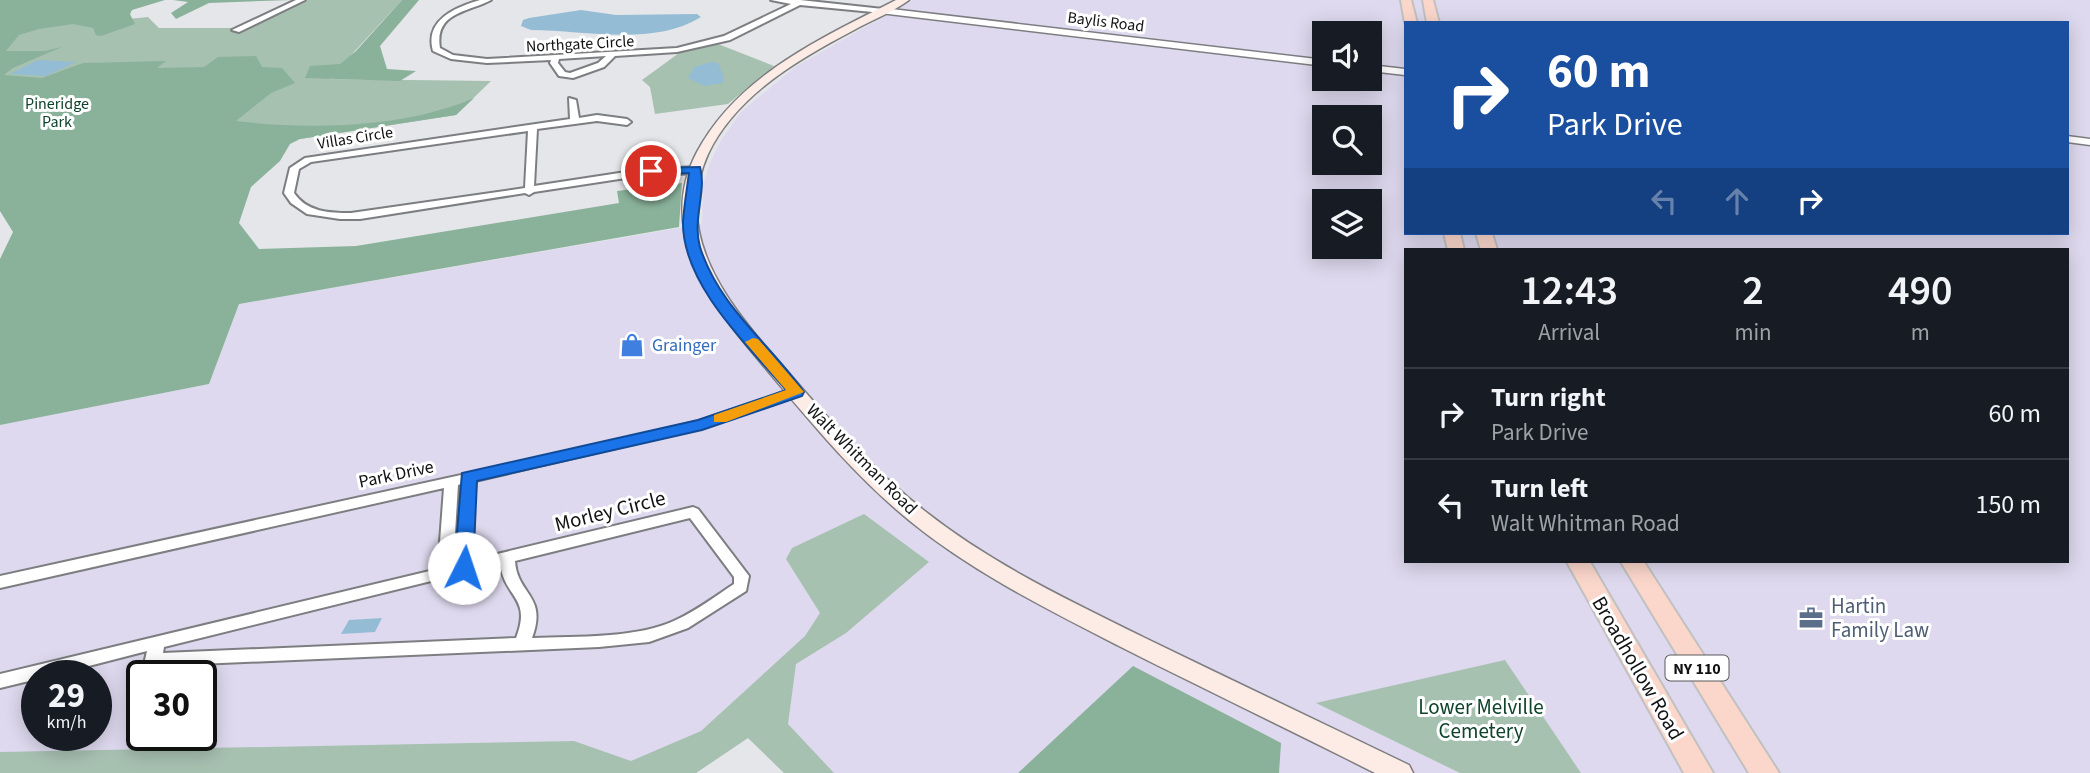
<!DOCTYPE html>
<html lang="en">
<head>
<meta charset="utf-8">
<style>
	body { margin:0; font-family:"Source Sans 3",sans-serif; background:#20242c; color:#f1f3f6; height:100vh; display:flex; flex-direction:column; font-size:26px; white-space:nowrap }
	* { box-sizing:border-box; margin:0 }
	p { font-size:23px; color:#9ea1a6 }
	.icon { flex:none; width:38px; height:38px; fill:none; stroke:currentColor; stroke-width:2; stroke-linecap:round; stroke-linejoin:round }
	.map { position:relative; flex:1; overflow:hidden }
	.panel { position:absolute; left:1404px; top:248px; width:665px; height:315px; display:flex; flex-direction:column; background:#171b24; border-radius:0px; box-shadow:0 4px 18px #0003 }
	.panel>* { flex:none }
	.hud { position:absolute; left:1404px; top:21px; width:665px; height:214px; border-radius:0px; box-shadow:0 4px 18px #0003; background:#1a4fa0; color:#fff; overflow:hidden }
	.fabs { position:absolute; left:1312px; top:21px; display:grid; gap:14px }
	.fabs a { display:grid; place-items:center; width:70px; height:70px; border-radius:0px; background:#171b24; box-shadow:0 4px 18px #0003; font-size:35px }
	.speed { position:absolute; left:21px; top:660px; display:flex; gap:14px; font-size:35px; font-weight:700; text-align:center }
	.speed>* { display:grid; place-content:center; width:91px; height:91px; border-radius:50%; background:#171b24; box-shadow:0 4px 18px #0003; line-height:1 }
	.speed small { font-size:18px; font-weight:400 }
	.speed .limit { border:4px solid #111; border-radius:10px; background:#fff; color:#111 }
	.pin { position:absolute; display:grid; place-items:center; width:60px; height:60px; color:#fff; margin:-30px; border:4px solid #fff; border-radius:50%; box-shadow:0 2px 7px #0007 }
	.me { position:absolute; width:77px; margin:-38px; rotate:4deg; stroke-linejoin:round; filter:drop-shadow(0 0 5px #0008) }
	.turn { display:flex; align-items:center; gap:24px; height:147px; padding:0 28px; font-size:32px }
	.turn .icon { width:91px; height:91px; stroke-width:2.5 }
	.turn b { display:block; font-size:49px; line-height:60px }
	.lanes { display:flex; align-items:center; height:66px; padding:0 28px; background:#0003; justify-content:center; gap:35px; direction:ltr }
	.lanes .off { opacity:.35 }
	.eta { display:flex; justify-content:space-evenly; align-items:center; height:119px; text-align:center }
	.eta b { font-size:42px; font-weight:600; line-height:49px }
	ul { padding:0; list-style:none }
	li { display:flex; align-items:center; gap:21px; height:91px; padding:0 28px; border-top:2px solid #363941 }
	li div { flex:1 }
	li b { display:block; font-size:26px }
	li em { font-style:normal }
	.map>svg:first-child { display:block }
	.industrial { fill:#ded9ee; fill-rule:evenodd }
	.green { fill:#a7c1b1 }
	.forest { fill:#8ab29a }
	.water { fill:#94bdd5 }
	.lines { fill:none; stroke-linecap:round; stroke-linejoin:round }
	.minor-casing { stroke:#7d7e81; stroke-width:4 }
	.tertiary-casing { stroke:#7d7e81; stroke-width:3 }
	.secondary-casing { stroke:#7d7e81; stroke-width:3 }
	.primary-casing { stroke:#c1c1c2; stroke-width:4 }
	.minor { fill:#fff; fill-rule:evenodd }
	.tertiary { fill:#fff; fill-rule:evenodd }
	.secondary { fill:#fdebe5; fill-rule:evenodd }
	.primary { fill:#fbd6cb; fill-rule:evenodd }
	.route { fill:#1a73e8; stroke:#114b97; stroke-width:2 }
	.slow { fill:#f59e0b }
	.labels { text-anchor:middle; stroke-width:6; stroke-linejoin:round; paint-order:stroke }
	.far-street-label { font-size:16px; fill:#111213; stroke:#fff }
	.far-park-label { font-size:16px; fill:#0f432b; stroke:#fff }
	.shield { fill:#fff; stroke:#58595a; stroke-width:2 }
	.shield-label { font-size:16px; font-weight:bold; fill:#111213 }
	.shop-label { font-size:18px; fill:#366cbe; stroke:#fff; text-anchor:start }
	.street-label { font-size:18px; fill:#111213; stroke:#fff }
	.near-street-label { font-size:21px; fill:#111213; stroke:#fff }
	.near-service-label { font-size:21px; fill:#4e5e75; stroke:#fff; text-anchor:start }
	.near-park-label { font-size:21px; fill:#0f432b; stroke:#fff }
</style>
</head>
<body>
<div class="map">
<svg width="2090" height="773" viewBox="0 0 2090 773">
	<rect width="100%" height="100%" fill="#e5e6e9"/>
	<path class="industrial" d="M 913,0 L 2090,0 L 2090,773 L 784,773 L 748,738 L 696,773 L 0,773 L 0,425 L 209,384 L 239,304 L 702,224 L 703,184 L 710,163 L 720,142 L 741,112 L 795,67 ZM 1405,23 L 2067,23 L 2067,233 L 1405,233 ZM 1325,33 L 1370,33 L 1370,79 L 1325,79 ZM 1325,117 L 1370,117 L 1370,163 L 1325,163 ZM 1325,201 L 1370,201 L 1370,247 L 1325,247 ZM 1405,250 L 2067,250 L 2067,562 L 1405,562 ZM 37,676 L 96,676 L 96,735 L 37,735 ZM 142,676 L 201,676 L 201,735 L 142,735 Z"/>
	<g class="green">
		<path d="M 0,0 L 109,21 L 148,17 L 159,28 L 239,28 L 308,0 L 402,0 L 329,79 L 491,81 L 456,115 L 300,139 L 0,155 Z"/>
		<path d="M 718,44 L 774,66 L 728,104 L 655,114 L 650,87 L 642,80 L 679,53 Z"/>
		<path d="M 864,514 L 929,562 L 846,633 L 796,664 L 788,724 L 834,773 L 784,773 L 748,738 L 696,773 L 0,773 L 0,752 L 574,741 L 631,761 L 701,731 L 805,636 L 820,613 L 786,559 L 792,548 Z"/>
		<path d="M 1505,660 L 1581,773 L 1460,773 L 1316,703 Z"/>
	</g>
	<g class="forest">
		<path d="M 0,0 L 165,0 L 132,10 L 130,14 L 135,24 L 101,36 L 96,35 L 93,28 L 73,24 L 39,29 L 19,35 L 6,51 L 45,51 L 62,47 L 13,68 L 4,75 L 42,78 L 83,63 L 166,61 L 157,68 L 204,67 L 218,57 L 256,56 L 262,67 L 282,68 L 295,83 L 271,93 L 236,121 C 311,130 404,128 474,98 L 456,115 L 300,139 L 290,144 L 280,161 L 251,187 L 239,223 L 259,249 L 356,246 L 619,203 L 617,191 L 682,183 L 679,227 L 239,304 L 209,384 L 0,425 L 0,259 L 13,232 L 0,211 Z"/>
		<path d="M 173,0 L 291,0 L 209,3 L 176,19 L 171,13 L 188,2 Z"/>
		<path d="M 402,0 L 419,0 L 380,46 L 387,69 L 416,71 L 400,81 L 305,78 L 310,66 L 340,64 L 356,51 Z"/>
		<path d="M 1133,666 L 1281,743 L 1279,773 L 1018,773 Z"/>
	</g>
	<g class="water">
		<path d="M 581,10 L 616,15 L 697,14 L 701,17 C 653,47 584,30 531,30 L 521,26 L 523,20 L 529,18 Z"/>
		<path d="M 38,60 L 76,62 L 46,76 L 10,74 Z"/>
		<path d="M 711,62 L 718,63 L 724,77 L 723,83 L 704,86 L 688,78 L 694,67 Z"/>
		<path d="M 382,618 L 375,632 L 341,634 L 349,620 Z"/>
	</g>
	<g class="lines">
		<g class="minor-casing">
			<g id="minor">
				<path d="M 296,0 L 305,0 L 239,32 L 232,30 Z"/>
				<path d="M 480,0 L 491,0 C 469,12 434,12 440,48 L 453,55 L 487,59 L 677,48 L 724,36 L 791,4 L 771,0 L 800,0 L 883,9 L 887,11 L 883,13 L 800,5 L 730,40 L 677,52 L 615,56 L 604,67 L 573,78 L 559,76 L 550,63 L 551,60 L 487,63 L 451,59 L 433,51 C 424,20 456,7 480,0 ZM 606,56 L 598,63 L 570,73 L 565,72 L 558,63 L 559,59 Z"/>
				<path d="M 569,98 L 576,100 L 579,118 L 597,115 L 627,119 L 631,122 L 627,125 L 597,121 L 537,129 L 534,186 L 639,170 L 696,167 L 701,170 L 696,173 L 639,176 L 534,192 L 529,195 L 525,193 L 360,219 L 340,219 L 307,214 L 291,203 L 284,193 L 290,168 L 305,158 L 570,119 ZM 528,131 L 525,188 L 351,213 C 329,213 307,212 294,193 L 299,169 L 311,162 Z"/>
				<path d="M 796,388 L 800,389 L 802,392 L 800,395 L 702,428 L 475,481 L 472,560 L 693,507 L 698,509 L 749,576 L 746,591 L 688,628 L 649,642 L 599,647 L 153,666 L 147,665 L 145,660 L 147,651 L 50,676 L 37,676 L 37,679 L 0,688 L 0,674 L 438,569 L 444,488 L 0,588 L 0,576 L 625,439 L 699,421 ZM 461,484 L 457,564 L 453,565 L 458,485 ZM 690,518 L 734,577 L 734,584 C 716,596 697,610 678,619 C 639,639 576,636 532,638 C 548,595 517,595 515,561 ZM 500,564 C 505,599 532,597 516,638 L 163,653 L 164,647 Z"/>
			</g>
		</g>
		<g class="tertiary-casing">
			<g id="tertiary">
				<path d="M 883,8 L 1325,60 L 1325,66 L 880,13 L 880,9 Z"/>
				<path d="M 1370,65 L 1405,69 L 1405,75 L 1370,71 Z"/>
				<path d="M 2067,136 L 2090,139 L 2090,145 L 2067,142 Z"/>
			</g>
		</g>
		<g class="secondary-casing">
			<path id="secondary" d="M 896,0 L 909,0 C 893,12 872,20 854,30 C 799,59 736,95 708,154 C 673,232 724,299 773,355 C 821,410 868,467 926,512 C 992,564 1068,600 1143,637 C 1231,680 1320,722 1409,765 L 1413,773 L 1375,773 C 1290,730 1204,689 1119,646 C 1047,609 974,573 910,521 C 852,474 805,415 757,358 C 709,301 656,229 697,152 C 738,75 822,38 896,0 Z"/>
		</g>
		<g class="primary-casing">
			<g id="primary">
				<path d="M 1401,0 L 1411,0 L 1417,23 L 1405,23 Z"/>
				<path d="M 1423,0 L 1433,0 L 1439,23 L 1427,23 Z"/>
				<path d="M 1444,233 L 1460,233 L 1464,250 L 1448,250 Z"/>
				<path d="M 1476,233 L 1492,233 L 1497,250 L 1481,250 Z"/>
				<path d="M 1567,562 L 1590,562 L 1713,773 L 1684,773 Z"/>
				<path d="M 1621,562 L 1644,562 L 1779,773 L 1749,773 Z"/>
			</g>
		</g>
		<use href="#minor" class="minor"/>
		<use href="#tertiary" class="tertiary"/>
		<use href="#secondary" class="secondary"/>
		<use href="#primary" class="primary"/>
	</g>
	<path class="route" d="M 700,167 C 707,190 692,220 700,247 C 719,307 769,343 804,392 L 802,396 L 702,430 L 477,481 L 473,568 L 464,575 L 457,573 L 454,568 L 462,473 L 698,420 L 786,390 C 748,346 682,284 683,222 C 684,206 687,189 689,173 L 651,175 L 645,171 L 651,168 Z"/>
	<path class="slow" d="M 753,338 L 758,339 L 804,392 L 726,422 L 714,422 L 714,415 L 786,390 L 745,342 Z"/>
	<defs>
		<g id="shop-bare" transform="scale(1.89)"><path d="M-5-2.5h2.3a2.7 3.5 0 0 1 5.4 0H5L5.5 6h-11ZM-1.5-2.5h3a1.5 2.3 0 0 0-3 0Z" fill="#3f7fe0" stroke="#fff" stroke-width="2.5" paint-order="stroke"/></g>
		<g id="office-bare" transform="scale(1.89)"><path d="M-6-3h4V-5.5h4V-3h4V5H-6ZM-1-4.5V-3h2v-1.5ZM-6 0V1H6V0Z" fill="#5c6f8a" stroke="#fff" stroke-width="2.5" paint-order="stroke"/></g>
	</defs>
	<g fill-rule="evenodd">
		<use href="#shop-bare" x="632" y="345"/>
		<use href="#office-bare" x="1811" y="618"/>
	</g>
	<g class="labels">
		<g class="far-street-label">
			<text transform="translate(1106 21) rotate(7)" y="6">Baylis Road</text>
			<text transform="translate(580 43) rotate(-3)" y="6">Northgate Circle</text>
			<text transform="translate(355 137) rotate(-9)" y="6">Villas Circle</text>
		</g>
		<g class="far-park-label">
			<text x="57" y="109">Pineridge<tspan x="57" dy="18">Park</tspan></text>
		</g>
		<rect class="shield" x="1665.5" y="655.5" width="63" height="25" rx="5"/>
		<g class="shield-label">
			<text x="1697" y="674">NY 110</text>
		</g>
		<g class="shop-label">
			<text x="652" y="351">Grainger</text>
		</g>
		<g class="street-label">
			<text transform="translate(862 459) rotate(45)" y="6">Walt Whitman Road</text>
			<text transform="translate(396 474) rotate(-12)" y="6">Park Drive</text>
		</g>
		<g class="near-street-label">
			<text transform="translate(610 511) rotate(-14)" y="7">Morley Circle</text>
			<text transform="translate(1638 668) rotate(60)" y="7">Broadhollow Road</text>
		</g>
		<g class="near-service-label">
			<text x="1831" y="613">Hartin<tspan x="1831" dy="24">Family Law</tspan></text>
		</g>
		<g class="near-park-label">
			<text x="1481" y="714">Lower Melville<tspan x="1481" dy="24">Cemetery</tspan></text>
		</g>
	</g>
</svg>
<div class="fabs">
<a><svg class="icon" aria-label="sound" viewBox="0 0 24 24"><path d="M4 9h4l5-4v14l-5-4H4zM17 9q2 3 0 6"/></svg></a>
<a><svg class="icon" aria-label="search" viewBox="0 0 24 24"><circle cx="10" cy="10" r="6"/><path d="M15 15l6 6"/></svg></a>
<a><svg class="icon" aria-label="layers" viewBox="0 0 24 24"><path d="M12 4l9 5-9 5-9-5zM3 14l9 5 9-5"/></svg></a>
</div>
<div class="speed"><div>29<small>km/h</small></div><div class="limit">30</div></div>
<div class="pin" style="left:651px;top:171px;background:#d93025"><svg class="icon" aria-label="arrive" viewBox="0 0 24 24"><path d="M6 21V4h12l-3 4 3 4H6"/></svg></div>
<svg class="me" style="left:464px;top:568px" viewBox="-20 -20 40 40"><circle r="19" fill="#fff"/><path d="M0-13L10 11 0 6-10 11z" fill="#1a73e8"/></svg>
<div class="hud">
<div class="turn"><svg class="icon" aria-label="right" viewBox="0 0 24 24"><path d="M7 20v-9h11M14 6l5 5-5 5"/></svg><div><b>60 m</b>Park Drive</div></div>
<div class="lanes"><svg class="icon off" aria-label="left" viewBox="0 0 24 24"><path d="M17 20v-9H6M10 6l-5 5 5 5"/></svg><svg class="icon off" aria-label="ahead" viewBox="0 0 24 24"><path d="M12 20V5M6 11l6-6 6 6"/></svg><svg class="icon" aria-label="right" viewBox="0 0 24 24"><path d="M7 20v-9h11M14 6l5 5-5 5"/></svg></div>
</div>
<section class="panel">
<div class="eta">
<div><b>12:43</b><p>Arrival</p></div>
<div><b>2</b><p>min</p></div>
<div><b>490</b><p>m</p></div>
</div>
<ul>
<li><svg class="icon" aria-label="right" viewBox="0 0 24 24"><path d="M7 20v-9h11M14 6l5 5-5 5"/></svg><div><b>Turn right</b><p>Park Drive</p></div><em>60 m</em></li>
<li><svg class="icon" aria-label="left" viewBox="0 0 24 24"><path d="M17 20v-9H6M10 6l-5 5 5 5"/></svg><div><b>Turn left</b><p>Walt Whitman Road</p></div><em>150 m</em></li>
</ul>
</section>
</div>
</body>
</html>
